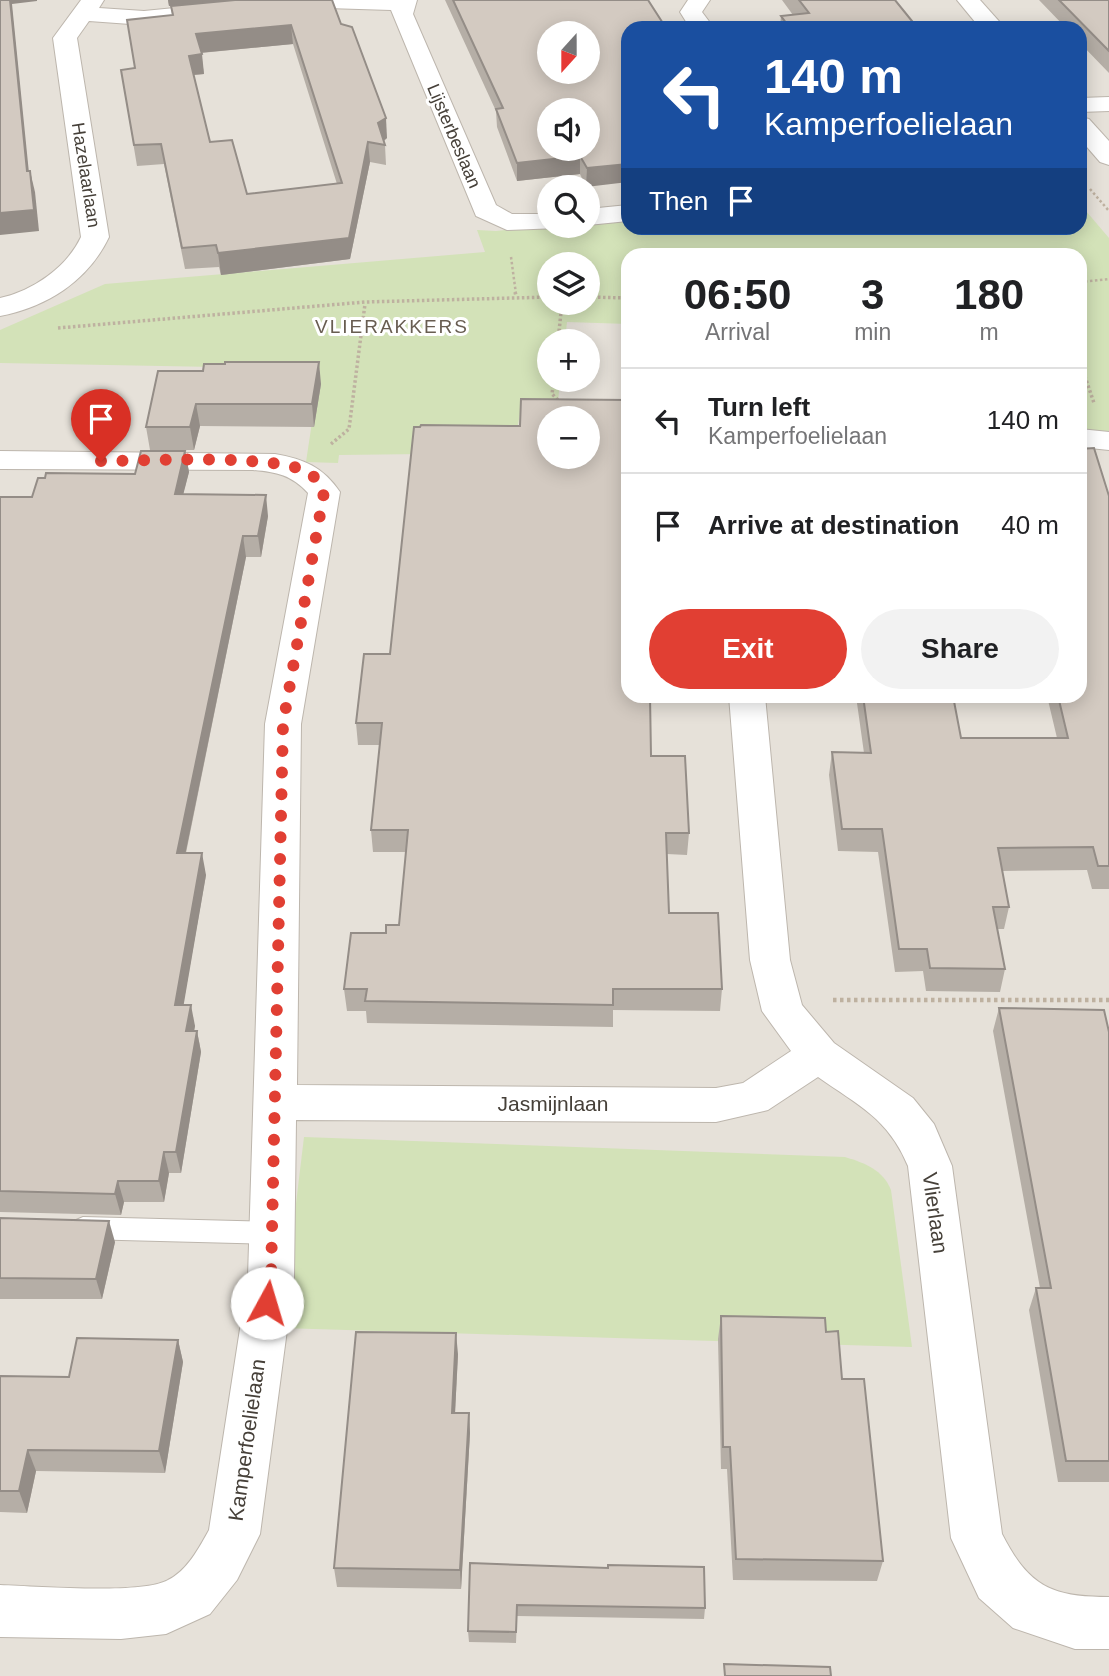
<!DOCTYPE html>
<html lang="en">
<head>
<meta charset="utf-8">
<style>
	body { margin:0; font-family:Helvetica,sans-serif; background:#f2f2f2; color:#202124; height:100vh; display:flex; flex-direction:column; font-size:26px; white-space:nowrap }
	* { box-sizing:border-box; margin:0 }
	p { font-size:23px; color:#757577 }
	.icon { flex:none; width:38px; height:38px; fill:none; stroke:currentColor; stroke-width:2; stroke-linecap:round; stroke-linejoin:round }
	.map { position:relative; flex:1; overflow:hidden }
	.drawer { position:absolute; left:621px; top:248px; width:466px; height:455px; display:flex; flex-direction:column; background:#fff; border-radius:21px; box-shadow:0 4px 18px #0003 }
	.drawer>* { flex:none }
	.top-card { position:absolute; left:621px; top:21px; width:466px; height:214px; border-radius:21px; box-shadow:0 4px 18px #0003; background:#1a4fa0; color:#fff; overflow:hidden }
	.needle { width:46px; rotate:201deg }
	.buttons { position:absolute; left:537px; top:21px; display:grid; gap:14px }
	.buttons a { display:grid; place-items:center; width:63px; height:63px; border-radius:50%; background:#fff; box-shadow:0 4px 18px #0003; font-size:35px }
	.pin { position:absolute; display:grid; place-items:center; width:60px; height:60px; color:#fff; margin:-72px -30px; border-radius:50% 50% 50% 0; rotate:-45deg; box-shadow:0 0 7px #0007 }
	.pin .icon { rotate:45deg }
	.me { position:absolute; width:77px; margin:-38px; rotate:6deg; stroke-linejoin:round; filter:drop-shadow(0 0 5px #0008) }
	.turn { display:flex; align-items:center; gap:24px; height:147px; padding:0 28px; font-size:32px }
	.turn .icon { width:91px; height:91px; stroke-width:2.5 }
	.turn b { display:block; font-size:49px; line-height:60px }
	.then { display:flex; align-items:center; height:66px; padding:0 28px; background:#0003; gap:14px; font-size:26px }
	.eta { display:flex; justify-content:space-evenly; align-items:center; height:119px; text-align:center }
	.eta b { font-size:42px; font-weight:800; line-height:49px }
	.action { display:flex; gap:14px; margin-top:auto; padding:14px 28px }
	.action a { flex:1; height:80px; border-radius:42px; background:#e13f33; color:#fff; font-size:28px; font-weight:800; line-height:80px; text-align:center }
	.action a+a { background:#f2f2f2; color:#202124 }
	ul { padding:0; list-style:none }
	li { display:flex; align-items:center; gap:21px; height:105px; padding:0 28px; border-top:2px solid #e0e0e0 }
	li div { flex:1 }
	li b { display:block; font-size:26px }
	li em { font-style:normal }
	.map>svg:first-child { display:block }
	.residential { fill:#e6e1d9; fill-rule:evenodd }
	.green { fill:#d3e2b8; fill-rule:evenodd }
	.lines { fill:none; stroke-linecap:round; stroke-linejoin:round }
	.lane-casing { stroke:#bdb6ad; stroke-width:2 }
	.street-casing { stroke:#bdb6ad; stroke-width:2 }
	.path-far2 { stroke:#beb1a0; stroke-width:2.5; stroke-dasharray:2.5 2.5; stroke-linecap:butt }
	.path-far1 { stroke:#beb1a0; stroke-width:3.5; stroke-dasharray:2.5 2.5; stroke-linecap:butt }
	.path { stroke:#beb1a0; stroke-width:4.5; stroke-dasharray:3.5 3.5; stroke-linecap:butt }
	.lane { fill:#fff; fill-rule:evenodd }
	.street { fill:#fff; fill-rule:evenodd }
	.wall { fill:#b5aea6; fill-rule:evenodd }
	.shaded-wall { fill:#948d87 }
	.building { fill:#d3cac1; stroke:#948d87; stroke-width:2; fill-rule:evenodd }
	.route { stroke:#e13f33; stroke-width:12; stroke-dasharray:0 21.6 }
	.labels { text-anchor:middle; stroke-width:6; stroke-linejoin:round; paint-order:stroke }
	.far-street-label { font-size:18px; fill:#464039; stroke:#fff }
	.far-neighbourhood-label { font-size:19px; letter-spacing:2px; fill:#685d51; stroke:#fff }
	.street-label { font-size:21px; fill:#464039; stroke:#fff }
</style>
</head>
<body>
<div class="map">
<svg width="1109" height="1676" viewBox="0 0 1109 1676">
	<rect width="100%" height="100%" fill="#f3efea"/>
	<path class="residential" d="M 0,0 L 1109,0 L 1109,1676 L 0,1676 ZM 628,28 L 1080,28 L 1080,228 L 628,228 ZM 550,33 L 588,33 L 588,72 L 550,72 ZM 550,110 L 588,110 L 588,149 L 550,149 ZM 550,187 L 588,187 L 588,226 L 550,226 ZM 628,256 L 1080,256 L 1080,696 L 628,696 ZM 550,264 L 588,264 L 588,303 L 550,303 ZM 550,341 L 588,341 L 588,380 L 550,380 ZM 550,418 L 588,418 L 588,457 L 550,457 Z"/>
	<g class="green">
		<path d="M 1080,204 L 1109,238 L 1109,434 L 1080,433 L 1080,256 L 628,256 L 628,324 L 567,322 L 565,341 L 550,341 L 550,380 L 560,380 L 558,402 L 522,402 L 513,453 L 339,455 L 338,463 L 306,462 L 320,369 L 0,363 L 0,330 L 105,284 L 485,252 L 477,230 L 496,231 L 549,225 L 588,226 L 588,221 L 628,217 L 628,228 L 880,228 L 882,231 L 917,228 L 1080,228 ZM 550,264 L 588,264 L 588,303 L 550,303 Z"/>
		<path d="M 304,1137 L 845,1157 C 865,1163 883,1170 891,1190 L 912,1347 L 281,1328 Z"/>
	</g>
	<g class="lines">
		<g class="lane-casing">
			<path id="lane" d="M 83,1217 L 271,1222 L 280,1226 L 284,1233 L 280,1240 L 271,1244 L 83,1239 L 74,1235 L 70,1228 L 74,1221 Z"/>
		</g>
		<g class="street-casing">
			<g id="street">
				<path d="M 81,0 L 104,0 L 99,8 L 144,11 L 195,6 L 203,8 L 206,13 L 203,18 L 195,20 L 144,25 L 89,21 L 77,38 L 109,237 C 88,281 47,307 0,316 L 0,298 C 33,291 67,267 81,237 L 53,38 Z"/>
				<path d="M 276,0 L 417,0 L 413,14 L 496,205 L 512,214 L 550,214 L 550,226 L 561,226 L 559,228 L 507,230 L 476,216 L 391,10 L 327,8 L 283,12 L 275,10 L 272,5 Z"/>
				<path d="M 688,0 L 710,0 L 702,12 L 714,28 L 690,28 L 680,12 Z"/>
				<path d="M 957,0 L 980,0 L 1005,28 L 980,28 Z"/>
				<path d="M 1109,97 L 1109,111 L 1080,112 L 1080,98 Z"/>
				<path d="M 1080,117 L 1089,119 L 1109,141 L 1109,165 L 1100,162 L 1080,139 Z"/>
				<path d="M 628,205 L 628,221 L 588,225 L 588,209 Z"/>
				<path d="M 1080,429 L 1109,432 L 1109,450 L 1080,447 Z"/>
				<path d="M 0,451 L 275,454 C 304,459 323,467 340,492 L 301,724 L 297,1085 L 716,1088 L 743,1083 L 791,1051 L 762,1011 L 750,960 L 729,696 L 765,696 L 790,960 L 802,1005 L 834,1043 L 913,1098 L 934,1124 L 952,1166 L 1002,1534 C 1029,1587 1052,1597 1109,1597 L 1109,1649 L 1075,1649 L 1013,1628 L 979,1598 L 951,1538 L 908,1166 C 888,1118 859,1106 818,1077 L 768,1110 L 716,1122 L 296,1120 L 294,1277 L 260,1534 L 237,1580 L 210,1614 L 166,1634 L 121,1639 L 0,1637 L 0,1585 C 35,1586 141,1595 168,1580 C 187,1571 199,1548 209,1530 L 248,1277 L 265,724 L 308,493 C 292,475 276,472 253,470 L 0,469 Z"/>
			</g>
		</g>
		<g class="path-far2">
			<path d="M 1090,189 L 1109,211"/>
			<path d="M 511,257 L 516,294"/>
			<path d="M 1080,282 L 1109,279"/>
		</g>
		<g class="path-far1">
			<path d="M 515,292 L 516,296"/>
			<path d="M 588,297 L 628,298"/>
			<path d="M 58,328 L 365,302 L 550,297"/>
			<path d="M 558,341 L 562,303"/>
			<path d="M 1080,362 L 1094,403"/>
			<path d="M 554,380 L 552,394 L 561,403"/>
			<path d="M 331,444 L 349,429 L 365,304"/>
		</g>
		<path class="path" d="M 833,1000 L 1109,1000"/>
		<use href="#lane" class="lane"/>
		<use href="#street" class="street"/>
	</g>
	<g class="wall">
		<path d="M 168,0 L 332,0 L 341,24 L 387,138 L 384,141 L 385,145 L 386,165 L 370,162 L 350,259 L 221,275 L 219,267 L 185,269 L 164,164 L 137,166 L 121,70 L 134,68 L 172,15 L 171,6 L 169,6 ZM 293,44 L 337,184 L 247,194 L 210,142 L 194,75 L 204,74 L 201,53 Z"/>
		<path d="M 445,0 L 648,0 L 586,187 L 580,174 L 517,181 L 497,127 L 496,111 Z"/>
		<path d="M 782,0 L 895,0 L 916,26 L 916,28 L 780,28 L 781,16 L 793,15 Z"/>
		<path d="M 1039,0 L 1109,0 L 1109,73 L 1080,43 L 1080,28 L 1066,28 Z"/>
		<path d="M 203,371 L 321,384 L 314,427 L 200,426 L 194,450 L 150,450 L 146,427 Z"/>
		<path d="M 420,427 L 651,756 L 689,833 L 687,855 L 667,854 L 669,913 L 722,989 L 720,1011 L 613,1010 L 613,1027 L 367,1023 L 366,1011 L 347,1011 L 344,989 L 386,933 L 399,925 L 406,852 L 373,852 L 371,830 L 380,745 L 358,745 L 356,723 L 390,654 Z"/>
		<path d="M 185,451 L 189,472 L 183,494 L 268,516 L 261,557 L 246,557 L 186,853 L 206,875 L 183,1005 L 195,1026 L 194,1031 L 197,1031 L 201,1052 L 181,1173 L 169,1173 L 164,1202 L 124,1202 L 121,1215 L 0,1212 L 0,497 L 32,497 L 135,474 Z"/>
		<path d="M 1109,496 L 1109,889 L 1092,889 L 1087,870 L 1002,871 L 1009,907 L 1004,929 L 997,929 L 1005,969 L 1000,992 L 926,991 L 923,971 L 895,972 L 878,852 L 838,851 L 829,775 L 832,752 L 864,753 L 856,696 L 953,696 L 961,738 L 1057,738 L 1047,696 L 1080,696 Z"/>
		<path d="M 999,1008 L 1109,1032 L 1109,1482 L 1058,1482 L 1029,1310 L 1036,1288 L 1040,1288 L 993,1031 Z"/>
		<path d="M 0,1218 L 115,1242 L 102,1299 L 0,1299 Z"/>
		<path d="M 721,1316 L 842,1379 L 883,1561 L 877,1581 L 733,1580 L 727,1469 L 721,1469 L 718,1339 Z"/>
		<path d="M 178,1340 L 183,1362 L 165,1473 L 36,1471 L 27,1513 L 0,1512 L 0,1376 L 69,1377 Z"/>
		<path d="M 458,1354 L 455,1413 L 469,1413 L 470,1433 L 461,1589 L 337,1587 L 334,1568 Z"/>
		<path d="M 470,1563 L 705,1608 L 704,1619 L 517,1616 L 516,1643 L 469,1642 L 468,1631 Z"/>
	</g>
	<g class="shaded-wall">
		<path d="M 10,0 L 37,0 L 37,1 L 12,4 L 31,193 L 27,171 Z"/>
		<path d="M 168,0 L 235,0 L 169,6 Z"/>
		<path d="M 291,25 L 293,44 L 198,53 L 196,34 Z"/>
		<path d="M 202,54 L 204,74 L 192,75 L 189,56 Z"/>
		<path d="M 386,118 L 387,138 L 379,144 L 378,123 Z"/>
		<path d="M 368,142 L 370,162 L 350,259 L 221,275 L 218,253 L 349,238 Z"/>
		<path d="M 580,156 L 580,174 L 517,181 L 517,163 Z"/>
		<path d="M 628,164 L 628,182 L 586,187 L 587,168 Z"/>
		<path d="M 30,171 L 35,192 L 39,231 L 0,235 L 0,213 Z"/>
		<path d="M 319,362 L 321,384 L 314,427 L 312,404 Z"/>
		<path d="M 196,404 L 200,426 L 194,450 L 190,427 Z"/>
		<path d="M 185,451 L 189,472 L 178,515 L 175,494 Z"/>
		<path d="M 266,495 L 268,516 L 261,557 L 258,536 Z"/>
		<path d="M 243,536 L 246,557 L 181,875 L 177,853 Z"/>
		<path d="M 202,853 L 206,875 L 180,1026 L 175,1005 Z"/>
		<path d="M 191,1005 L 195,1026 L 190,1052 L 186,1031 Z"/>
		<path d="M 197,1031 L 201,1052 L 181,1173 L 176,1152 Z"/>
		<path d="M 164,1152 L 169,1173 L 164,1202 L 159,1181 Z"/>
		<path d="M 118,1181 L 124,1202 L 121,1215 L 115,1194 Z"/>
		<path d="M 109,1221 L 115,1242 L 102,1299 L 96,1279 Z"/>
		<path d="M 456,1333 L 458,1354 L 454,1433 L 452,1413 Z"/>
		<path d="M 178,1340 L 183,1362 L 165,1473 L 159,1451 Z"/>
		<path d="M 469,1413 L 470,1433 L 461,1589 L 460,1570 Z"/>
		<path d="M 28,1450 L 36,1471 L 27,1513 L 19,1491 Z"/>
	</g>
	<g class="building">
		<path d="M 0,0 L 10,0 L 27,171 L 30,171 L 34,210 L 0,213 Z"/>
		<path d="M 235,0 L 332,0 L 341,24 L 352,27 L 386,118 L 378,123 L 385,145 L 368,142 L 349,238 L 218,253 L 216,245 L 182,248 L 161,144 L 134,145 L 121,70 L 135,68 L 127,20 L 173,15 L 171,6 ZM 291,25 L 342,183 L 247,194 L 232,140 L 210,142 L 189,56 L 202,54 L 196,34 Z"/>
		<path d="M 453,0 L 648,0 L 666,28 L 628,28 L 628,164 L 587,168 L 580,156 L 517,163 L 496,109 L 503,108 ZM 550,33 L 588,33 L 588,72 L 550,72 ZM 550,110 L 588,110 L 588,149 L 550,149 Z"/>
		<path d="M 799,0 L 895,0 L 916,26 L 908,28 L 790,28 L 781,16 L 809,13 Z"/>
		<path d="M 1059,0 L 1109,0 L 1109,51 Z"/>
		<path d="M 225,362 L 319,362 L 312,404 L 196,404 L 190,427 L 146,427 L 158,371 L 203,371 L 204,364 L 225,364 Z"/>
		<path d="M 521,399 L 628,400 L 628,696 L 650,696 L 651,756 L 685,756 L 689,833 L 666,833 L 669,913 L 718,913 L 722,989 L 613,989 L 613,1005 L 365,1001 L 367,989 L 344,989 L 351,933 L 386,933 L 386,925 L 399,925 L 408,830 L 371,830 L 382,723 L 356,723 L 364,654 L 390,654 L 414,427 L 420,427 L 421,425 L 520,426 ZM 550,418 L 588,418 L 588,457 L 550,457 Z"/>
		<path d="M 1094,448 L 1109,496 L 1109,866 L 1098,866 L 1093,847 L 998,848 L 1009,907 L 993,907 L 1005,969 L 930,968 L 927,949 L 899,949 L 882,829 L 842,829 L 832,752 L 871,753 L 863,696 L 953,696 L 961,738 L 1068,738 L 1058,696 L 1080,696 L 1080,449 Z"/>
		<path d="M 141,451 L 185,451 L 175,494 L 266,495 L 258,536 L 243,536 L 177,853 L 202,853 L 175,1005 L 191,1005 L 186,1031 L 197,1031 L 176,1152 L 164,1152 L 159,1181 L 118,1181 L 115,1194 L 0,1191 L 0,497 L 32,497 L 38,478 L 45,478 L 46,473 L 135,474 Z"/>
		<path d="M 999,1008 L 1104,1010 L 1109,1032 L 1109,1461 L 1066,1461 L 1036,1288 L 1051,1288 Z"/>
		<path d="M 0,1218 L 109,1221 L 96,1279 L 0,1278 Z"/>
		<path d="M 721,1316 L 825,1318 L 826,1332 L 838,1331 L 842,1379 L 864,1379 L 883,1561 L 736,1559 L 730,1447 L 723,1447 Z"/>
		<path d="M 356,1332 L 456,1333 L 452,1413 L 469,1413 L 460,1570 L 334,1568 Z"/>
		<path d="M 77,1338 L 178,1340 L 159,1451 L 28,1450 L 19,1491 L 0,1491 L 0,1376 L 69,1377 Z"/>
		<path d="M 470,1563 L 608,1568 L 608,1565 L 704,1567 L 705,1608 L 517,1605 L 516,1632 L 468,1631 Z"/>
		<path d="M 724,1664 L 830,1667 L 831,1676 L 725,1676 Z"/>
	</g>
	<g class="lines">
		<path class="route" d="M 101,461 C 141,461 284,453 311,474 C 316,478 320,487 324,492 L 283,724 L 271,1277 L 267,1303"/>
	</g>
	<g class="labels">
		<g class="far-street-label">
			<text transform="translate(454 136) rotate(67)" y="6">Lijsterbeslaan</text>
			<text transform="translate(86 175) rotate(81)" y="6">Hazelaarlaan</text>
		</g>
		<g class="far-neighbourhood-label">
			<text x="392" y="333">VLIERAKKERS</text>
		</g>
		<g class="street-label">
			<text x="553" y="1111">Jasmijnlaan</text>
			<text transform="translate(935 1213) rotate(82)" y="7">Vlierlaan</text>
			<text transform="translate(247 1440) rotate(-82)" y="7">Kamperfoelielaan</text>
		</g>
	</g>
</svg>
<div class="buttons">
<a><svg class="needle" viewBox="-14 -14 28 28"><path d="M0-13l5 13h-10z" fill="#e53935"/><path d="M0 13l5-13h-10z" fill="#757577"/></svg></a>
<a><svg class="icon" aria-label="sound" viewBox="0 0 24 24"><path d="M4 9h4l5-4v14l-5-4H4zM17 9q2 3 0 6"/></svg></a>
<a><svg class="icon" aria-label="search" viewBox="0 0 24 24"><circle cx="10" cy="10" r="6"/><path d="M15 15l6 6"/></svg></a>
<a><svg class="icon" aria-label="layers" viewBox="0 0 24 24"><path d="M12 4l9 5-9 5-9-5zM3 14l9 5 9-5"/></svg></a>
<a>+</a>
<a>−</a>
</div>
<div class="pin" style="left:101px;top:461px;background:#d93025"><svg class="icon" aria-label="arrive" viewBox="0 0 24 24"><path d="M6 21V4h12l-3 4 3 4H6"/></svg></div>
<svg class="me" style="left:267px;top:1303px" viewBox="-20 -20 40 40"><circle r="19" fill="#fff"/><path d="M0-13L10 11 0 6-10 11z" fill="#e13f33"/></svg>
<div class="top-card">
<div class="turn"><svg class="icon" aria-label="left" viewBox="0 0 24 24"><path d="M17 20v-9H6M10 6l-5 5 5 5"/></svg><div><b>140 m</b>Kamperfoelielaan</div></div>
<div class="then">Then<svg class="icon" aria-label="arrive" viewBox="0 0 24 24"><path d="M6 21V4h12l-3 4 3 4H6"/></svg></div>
</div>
<section class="drawer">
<div class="eta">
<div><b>06:50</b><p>Arrival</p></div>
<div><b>3</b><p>min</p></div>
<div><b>180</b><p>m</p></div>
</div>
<ul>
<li><svg class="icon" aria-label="left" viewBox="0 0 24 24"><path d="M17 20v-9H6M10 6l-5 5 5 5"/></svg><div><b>Turn left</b><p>Kamperfoelielaan</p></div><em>140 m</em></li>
<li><svg class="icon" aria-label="arrive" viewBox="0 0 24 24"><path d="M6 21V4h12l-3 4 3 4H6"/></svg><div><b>Arrive at destination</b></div><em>40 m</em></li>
</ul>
<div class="action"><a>Exit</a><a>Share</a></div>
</section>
</div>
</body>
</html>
